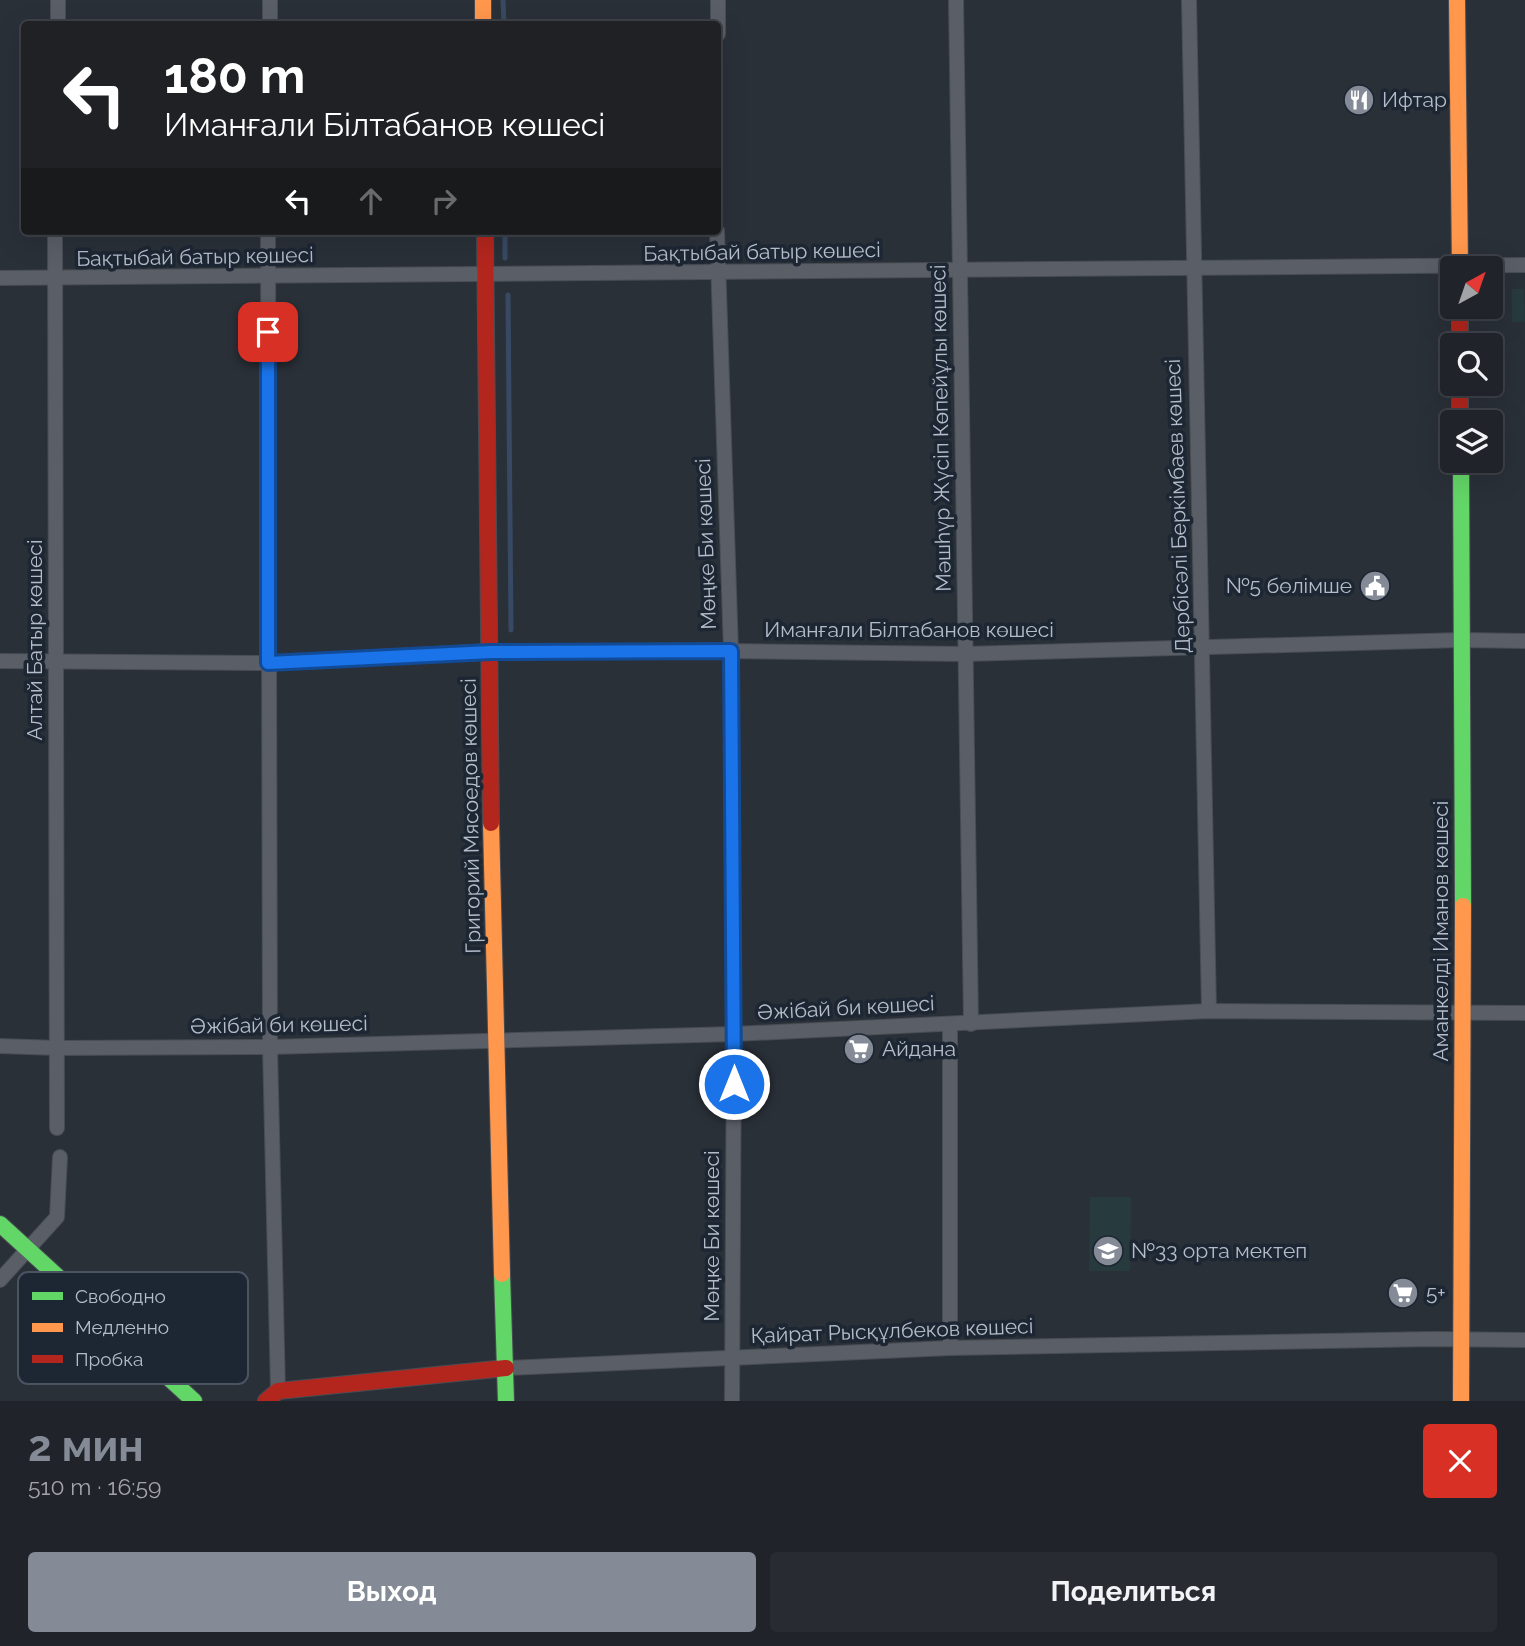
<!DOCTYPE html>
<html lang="ru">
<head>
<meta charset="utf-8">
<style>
	body { margin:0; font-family:Raleway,sans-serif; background:#282c32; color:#f1f3f6; height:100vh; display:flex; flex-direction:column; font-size:26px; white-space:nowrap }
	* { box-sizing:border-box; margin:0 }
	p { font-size:23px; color:#a2a4a8 }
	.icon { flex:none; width:38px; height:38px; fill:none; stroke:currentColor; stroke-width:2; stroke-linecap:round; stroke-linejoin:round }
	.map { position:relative; height:1401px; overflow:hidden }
	.details { display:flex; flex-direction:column; background:#20242a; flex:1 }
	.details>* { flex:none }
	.guide { position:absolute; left:21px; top:21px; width:700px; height:214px; border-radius:7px; box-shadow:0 7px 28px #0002,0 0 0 2px #3d4147; background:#202124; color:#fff; overflow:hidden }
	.needle { width:46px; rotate:40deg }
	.controls { position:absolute; left:1440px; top:256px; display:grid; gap:14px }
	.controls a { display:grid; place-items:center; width:63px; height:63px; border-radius:7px; background:#20242a; box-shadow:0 7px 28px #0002,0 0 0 2px #3d4147; font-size:35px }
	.pin { position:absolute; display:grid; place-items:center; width:60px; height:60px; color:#fff; margin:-30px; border-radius:14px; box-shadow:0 4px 10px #0006 }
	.me { position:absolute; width:77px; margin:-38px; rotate:0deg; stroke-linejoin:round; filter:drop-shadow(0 0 5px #0008) }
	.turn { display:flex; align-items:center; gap:24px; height:147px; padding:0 28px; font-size:32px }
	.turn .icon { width:91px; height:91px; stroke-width:2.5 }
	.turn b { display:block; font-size:49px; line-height:60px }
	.lanes { display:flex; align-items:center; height:66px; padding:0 28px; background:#0003; justify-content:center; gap:35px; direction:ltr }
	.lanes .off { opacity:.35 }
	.round { display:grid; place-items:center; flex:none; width:74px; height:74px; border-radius:7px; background:#282c32 }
	.overview { display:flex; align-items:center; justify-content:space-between; height:119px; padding:0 28px }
	h1 { font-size:42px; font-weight:700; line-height:52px; color:#848b96 }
	.button { display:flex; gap:14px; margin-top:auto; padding:14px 28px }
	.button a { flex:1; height:80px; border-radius:7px; background:#848b96; color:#fff; font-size:28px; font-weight:700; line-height:80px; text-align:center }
	.button a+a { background:#282c32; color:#f1f3f6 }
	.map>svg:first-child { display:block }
	.green { fill:#273a3e }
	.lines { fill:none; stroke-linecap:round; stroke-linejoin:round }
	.stream { stroke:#384963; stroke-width:5 }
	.street-casing { stroke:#484c53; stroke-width:16 }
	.fast-casing { stroke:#484c53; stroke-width:18 }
	.slow-casing { stroke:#484c53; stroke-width:18 }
	.jam-casing { stroke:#484c53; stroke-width:18 }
	.street { stroke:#5a5e66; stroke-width:14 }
	.fast { stroke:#63d668; stroke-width:16 }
	.slow { stroke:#ff974d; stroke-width:16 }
	.jam { stroke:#b3261e; stroke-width:16 }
	.route-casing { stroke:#114b97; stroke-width:18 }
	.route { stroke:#1a73e8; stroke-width:12 }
	.labels { text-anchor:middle; stroke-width:7; stroke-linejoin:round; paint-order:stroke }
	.poi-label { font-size:21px; fill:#b4bcc9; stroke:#1d2633; text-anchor:start }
	.street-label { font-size:21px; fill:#b4bcc9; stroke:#1d2633 }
	.key { fill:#1d2633; stroke:#4a5360; stroke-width:2 }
	.key-label { font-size:19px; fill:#b4bcc9 }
</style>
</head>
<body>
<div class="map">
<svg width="1525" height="1401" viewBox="0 0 1525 1401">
	<rect width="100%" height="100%" fill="#2a3038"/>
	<g class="green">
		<path d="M 1512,289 L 1524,289 L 1525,322 L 1512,322 Z"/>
		<path d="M 1090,1197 L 1131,1197 L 1130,1271 L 1089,1271 Z"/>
	</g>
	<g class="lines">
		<g class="stream">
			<path d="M 503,0 L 504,24"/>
			<path d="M 505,231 L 505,258"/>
			<path d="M 508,295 L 511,630"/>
		</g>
		<g class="street-casing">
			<g id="street">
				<path d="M 956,0 L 971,1024"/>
				<path d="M 1189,0 L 1209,1011"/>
				<path d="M 58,24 L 58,0"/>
				<path d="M 270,24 L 270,0"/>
				<path d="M 718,34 L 718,0"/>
				<path d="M 55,231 L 57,1128"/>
				<path d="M 268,231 L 270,1047 L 278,1391"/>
				<path d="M 717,231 L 731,651 L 734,1034 L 732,1401"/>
				<path d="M 0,278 L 1525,265"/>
				<path d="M 0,661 L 268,663 L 491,651 L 731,651 L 965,654 L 1461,640 L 1525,641"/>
				<path d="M 0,1046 L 58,1048 L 270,1047 L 734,1034 L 1209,1011 L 1525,1013"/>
				<path d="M 0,1280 L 57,1217 L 60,1157"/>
				<path d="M 950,1348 L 950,1025"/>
				<path d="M 506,1368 L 950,1348 L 1432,1339 L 1525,1340"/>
			</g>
		</g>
		<g class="fast-casing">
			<g id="fast">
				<path d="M 1461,460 L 1463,906"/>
				<path d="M 0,1224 L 194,1401"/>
				<path d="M 502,1274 L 506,1401"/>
			</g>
		</g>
		<g class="slow-casing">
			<g id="slow">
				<path d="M 483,0 L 483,24"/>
				<path d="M 1457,0 L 1460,268"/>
				<path d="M 491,823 L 502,1274"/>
				<path d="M 1461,1401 L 1463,906"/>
			</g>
		</g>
		<g class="jam-casing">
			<g id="jam">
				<path d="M 485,231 L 491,823"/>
				<path d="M 1460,306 L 1460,345"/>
				<path d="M 1460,383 L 1460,422"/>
				<path d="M 266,1401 L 278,1391 L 506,1368"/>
			</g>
		</g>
		<use href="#street" class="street"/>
		<use href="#fast" class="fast"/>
		<use href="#slow" class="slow"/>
		<use href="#jam" class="jam"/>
	</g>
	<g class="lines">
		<g class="route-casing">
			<path id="route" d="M 268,332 L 268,663 L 491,652 L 731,651 L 734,1084"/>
		</g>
		<use href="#route" class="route"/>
	</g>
	<defs>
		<g id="restaurant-disc" transform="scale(1.575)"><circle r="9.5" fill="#848b96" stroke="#1d2633"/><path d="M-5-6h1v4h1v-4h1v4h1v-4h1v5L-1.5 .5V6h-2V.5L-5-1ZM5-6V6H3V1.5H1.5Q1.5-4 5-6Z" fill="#fff"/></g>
		<g id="civic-disc" transform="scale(1.575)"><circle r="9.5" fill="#848b96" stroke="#1d2633"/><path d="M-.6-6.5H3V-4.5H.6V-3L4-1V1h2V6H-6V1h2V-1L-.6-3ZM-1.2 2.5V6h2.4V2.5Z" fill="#fff"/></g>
		<g id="supermarket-disc" transform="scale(1.575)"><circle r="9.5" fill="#848b96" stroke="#1d2633"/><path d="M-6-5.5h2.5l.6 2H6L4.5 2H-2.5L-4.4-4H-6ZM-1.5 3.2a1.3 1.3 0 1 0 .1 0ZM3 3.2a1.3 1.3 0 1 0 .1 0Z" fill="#fff"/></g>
		<g id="school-disc" transform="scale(1.575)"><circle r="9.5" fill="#848b96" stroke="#1d2633"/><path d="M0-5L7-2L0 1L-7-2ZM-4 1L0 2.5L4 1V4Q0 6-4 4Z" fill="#fff"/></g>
	</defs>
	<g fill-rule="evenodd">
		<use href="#restaurant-disc" x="1359" y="100"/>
		<use href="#civic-disc" x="1375" y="586"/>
		<use href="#supermarket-disc" x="859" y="1049"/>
		<use href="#school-disc" x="1108" y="1251"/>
		<use href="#supermarket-disc" x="1403" y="1293"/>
	</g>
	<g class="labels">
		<g class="poi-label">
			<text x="1382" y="107">Ифтар</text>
			<text x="1352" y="593" text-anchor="end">№5 бөлімше</text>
			<text x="882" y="1056">Айдана</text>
			<text x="1131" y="1258">№33 орта мектеп</text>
			<text x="1426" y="1300">5+</text>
		</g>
		<g class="street-label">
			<text transform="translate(762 252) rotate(-1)" y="7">Бақтыбай батыр көшесі</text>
			<text transform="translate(195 257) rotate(-1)" y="7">Бақтыбай батыр көшесі</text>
			<text transform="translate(941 428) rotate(-91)" y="7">Мәшһүр Жүсіп Көпейұлы көшесі</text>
			<text transform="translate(1178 506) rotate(-92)" y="7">Дербісәлі Беркімбаев көшесі</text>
			<text transform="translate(706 544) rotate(-92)" y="7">Мөңке Би көшесі</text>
			<text x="909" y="637">Иманғали Білтабанов көшесі</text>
			<text transform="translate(35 640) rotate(-90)" y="7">Алтай Батыр көшесі</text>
			<text transform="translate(471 816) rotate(-91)" y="7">Григорий Мясоедов көшесі</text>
			<text transform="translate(1441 931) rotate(-90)" y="7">Аманкелді Иманов көшесі</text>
			<text transform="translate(846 1008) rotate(-3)" y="7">Әжібай би көшесі</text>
			<text transform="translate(279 1025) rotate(-1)" y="7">Әжібай би көшесі</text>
			<text transform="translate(712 1236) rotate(-90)" y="7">Мөңке Би көшесі</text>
			<text transform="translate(892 1331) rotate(-2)" y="7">Қайрат Рысқұлбеков көшесі</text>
		</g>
	</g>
	<rect x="18" y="1272" width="230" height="112" rx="10" class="key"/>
	<rect x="32" y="1292" width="31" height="8" fill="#63d668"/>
	<rect x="32" y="1323" width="31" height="9" fill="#ff974d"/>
	<rect x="32" y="1355" width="31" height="8" fill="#b3261e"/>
	<g class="key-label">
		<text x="75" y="1303">Свободно</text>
		<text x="75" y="1334">Медленно</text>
		<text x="75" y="1366">Пробка</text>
	</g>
</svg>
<div class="controls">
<a><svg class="needle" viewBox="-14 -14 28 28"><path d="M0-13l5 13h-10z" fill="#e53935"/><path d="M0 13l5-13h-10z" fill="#a2a4a8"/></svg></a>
<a><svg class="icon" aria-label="search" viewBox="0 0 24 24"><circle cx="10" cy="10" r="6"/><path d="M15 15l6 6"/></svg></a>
<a><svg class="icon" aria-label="layers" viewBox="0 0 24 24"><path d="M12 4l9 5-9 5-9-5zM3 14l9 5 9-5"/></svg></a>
</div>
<div class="pin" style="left:268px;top:332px;background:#d93025"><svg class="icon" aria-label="arrive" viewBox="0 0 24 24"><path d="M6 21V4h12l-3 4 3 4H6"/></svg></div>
<svg class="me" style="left:734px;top:1084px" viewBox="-20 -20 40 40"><circle r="17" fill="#1a73e8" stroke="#fff" stroke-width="3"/><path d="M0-11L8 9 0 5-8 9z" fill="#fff"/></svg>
<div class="guide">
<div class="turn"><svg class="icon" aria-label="left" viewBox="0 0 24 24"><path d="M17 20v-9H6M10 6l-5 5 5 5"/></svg><div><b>180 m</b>Иманғали Білтабанов көшесі</div></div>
<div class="lanes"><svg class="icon" aria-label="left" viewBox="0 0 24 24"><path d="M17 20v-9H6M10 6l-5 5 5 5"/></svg><svg class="icon off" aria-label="ahead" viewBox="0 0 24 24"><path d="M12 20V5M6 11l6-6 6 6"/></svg><svg class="icon off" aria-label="right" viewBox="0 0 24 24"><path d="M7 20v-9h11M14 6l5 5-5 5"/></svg></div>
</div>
</div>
<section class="details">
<div class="overview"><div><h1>2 мин</h1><p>510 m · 16:59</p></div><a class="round" style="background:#d93025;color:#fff"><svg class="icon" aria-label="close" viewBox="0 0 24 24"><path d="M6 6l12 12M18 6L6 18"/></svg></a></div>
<div class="button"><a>Выход</a><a>Поделиться</a></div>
</section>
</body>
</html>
